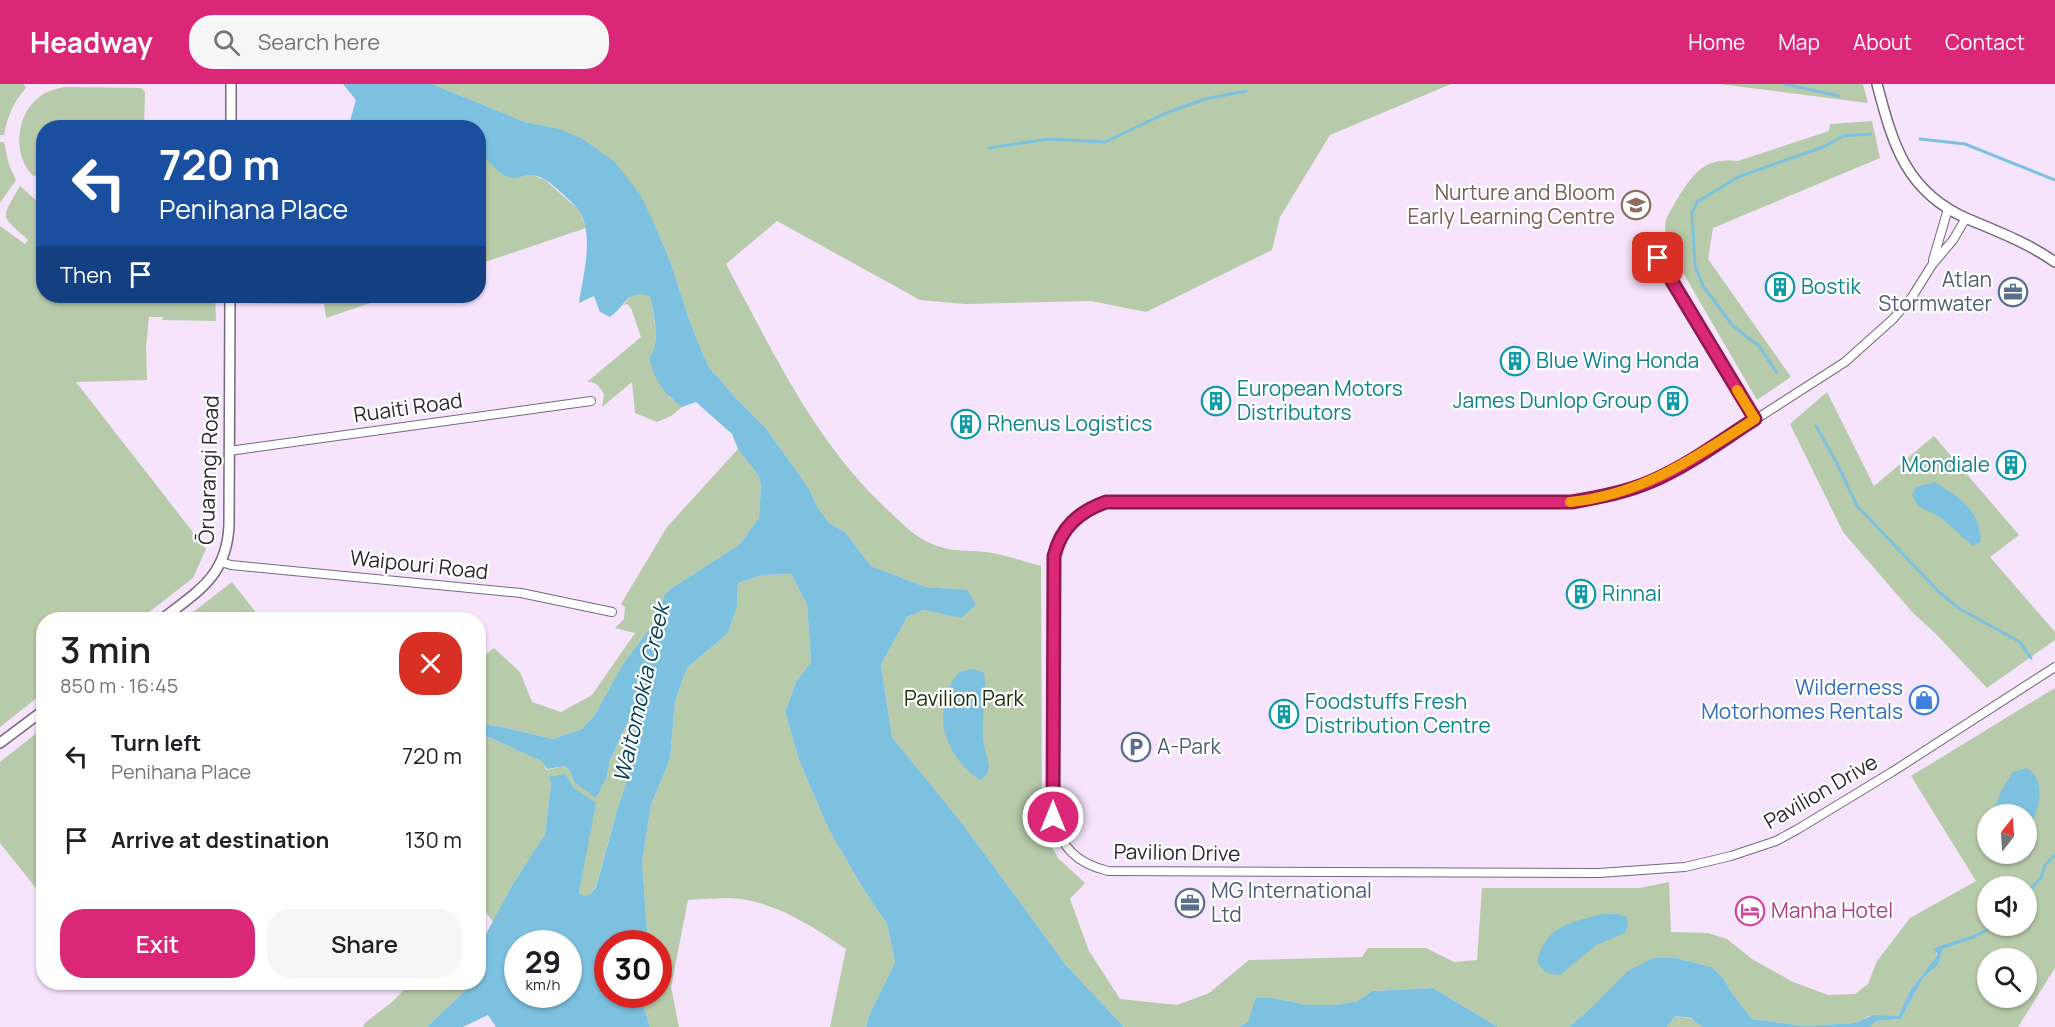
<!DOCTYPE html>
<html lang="en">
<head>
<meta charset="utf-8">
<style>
	body { margin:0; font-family:Manrope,sans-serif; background:#f6f6f6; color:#202124; height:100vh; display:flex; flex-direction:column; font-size:22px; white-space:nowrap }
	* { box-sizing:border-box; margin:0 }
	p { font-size:20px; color:#757577 }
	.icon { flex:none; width:33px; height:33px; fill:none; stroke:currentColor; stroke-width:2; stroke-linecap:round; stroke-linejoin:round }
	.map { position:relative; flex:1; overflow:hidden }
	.drawer { position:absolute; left:36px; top:528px; width:450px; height:378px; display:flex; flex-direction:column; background:#fff; border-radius:24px; box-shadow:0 2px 4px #0004 }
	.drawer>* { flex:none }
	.top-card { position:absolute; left:36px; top:36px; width:450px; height:183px; border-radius:24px; box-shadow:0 2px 4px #0004; background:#1a4fa0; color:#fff; overflow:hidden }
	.needle { width:39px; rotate:17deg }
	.fabs { position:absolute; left:1977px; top:720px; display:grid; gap:12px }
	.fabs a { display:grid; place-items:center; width:60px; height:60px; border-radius:50%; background:#fff; box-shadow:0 2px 4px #0004; font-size:30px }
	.speed { position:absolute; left:504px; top:846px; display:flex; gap:12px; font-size:30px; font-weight:700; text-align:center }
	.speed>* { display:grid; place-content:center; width:78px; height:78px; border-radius:50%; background:#fff; box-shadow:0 2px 4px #0004; line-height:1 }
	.speed small { font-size:15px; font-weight:400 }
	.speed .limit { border:9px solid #d22; background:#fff; color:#111 }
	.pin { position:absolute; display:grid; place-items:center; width:51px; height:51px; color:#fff; margin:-26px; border-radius:12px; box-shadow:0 3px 9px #0006 }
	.me { position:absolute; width:66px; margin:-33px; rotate:0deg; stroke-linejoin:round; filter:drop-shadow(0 0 4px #0008) }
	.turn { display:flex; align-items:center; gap:21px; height:126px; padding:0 24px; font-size:27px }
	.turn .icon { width:78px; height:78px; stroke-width:2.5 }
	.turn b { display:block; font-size:42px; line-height:51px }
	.then { display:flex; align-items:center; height:57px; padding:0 24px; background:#0003; gap:12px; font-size:22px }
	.round { display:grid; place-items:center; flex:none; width:63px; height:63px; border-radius:24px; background:#f6f6f6 }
	.summary { display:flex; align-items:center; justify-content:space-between; height:102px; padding:0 24px }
	h1 { font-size:36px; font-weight:600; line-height:45px }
	.button { display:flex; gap:12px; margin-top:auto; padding:12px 24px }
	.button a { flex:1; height:69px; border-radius:24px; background:#db2777; color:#fff; font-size:24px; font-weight:600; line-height:69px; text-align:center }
	.button a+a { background:#f6f6f6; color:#202124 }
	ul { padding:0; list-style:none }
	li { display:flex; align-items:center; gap:18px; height:84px; padding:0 24px }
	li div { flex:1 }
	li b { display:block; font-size:22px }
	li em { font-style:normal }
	header { display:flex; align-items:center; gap:36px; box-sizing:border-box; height:84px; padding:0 30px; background:#db2777; color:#fff }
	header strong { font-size:28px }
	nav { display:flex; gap:33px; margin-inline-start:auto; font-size:21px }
	.search { width:420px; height:54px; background:#f6f6f6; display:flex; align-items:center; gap:15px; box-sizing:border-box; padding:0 21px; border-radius:24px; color:#757577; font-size:22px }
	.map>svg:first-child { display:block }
	.green { fill:#b7caa9; fill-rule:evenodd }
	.water { fill:#7cc1df; fill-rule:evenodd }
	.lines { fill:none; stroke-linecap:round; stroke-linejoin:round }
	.stream { stroke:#7cc1df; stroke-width:3 }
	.minor-casing { stroke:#77687d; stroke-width:10 }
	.tertiary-casing { stroke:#77687d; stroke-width:12 }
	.minor { stroke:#fff; stroke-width:8 }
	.tertiary { stroke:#fff; stroke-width:9 }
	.route-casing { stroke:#8e194d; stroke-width:15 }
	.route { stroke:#db2777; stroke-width:10 }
	.slow { stroke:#f59e0b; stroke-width:10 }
	.labels { text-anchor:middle; stroke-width:4.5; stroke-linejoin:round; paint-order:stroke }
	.education-label { font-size:21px; fill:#785e54; stroke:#fff; text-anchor:end }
	.service-label { font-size:21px; fill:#4e5e75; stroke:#fff; text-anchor:start }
	.culture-label { font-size:21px; fill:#0d838f; stroke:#fff; text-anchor:start }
	.street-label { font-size:21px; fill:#2e2830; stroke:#fff }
	.shop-label { font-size:21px; fill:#366cbe; stroke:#fff; text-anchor:end }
	.park-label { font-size:21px; fill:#1d3009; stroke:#fff }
	.hotel-label { font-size:21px; fill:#b23c85; stroke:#fff; text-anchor:start }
	.water-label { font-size:22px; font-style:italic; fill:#003e53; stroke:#fff }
</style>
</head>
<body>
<header>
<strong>Headway</strong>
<div class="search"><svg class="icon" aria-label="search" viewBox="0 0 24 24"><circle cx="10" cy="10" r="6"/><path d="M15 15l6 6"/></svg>Search here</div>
<nav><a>Home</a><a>Map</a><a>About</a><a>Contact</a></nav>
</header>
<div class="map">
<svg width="2055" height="943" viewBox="0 0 2055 943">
	<rect width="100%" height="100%" fill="#f6e4fc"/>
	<g class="green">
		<path d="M 0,0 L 24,0 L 26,4 C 14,17 7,33 4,51 L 0,51 Z"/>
		<path d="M 432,0 L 1451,0 L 1330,51 L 1280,133 L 1272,166 L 1146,228 L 1091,217 L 965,220 L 920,216 L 777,137 L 726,180 C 773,268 816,361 891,429 C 903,440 915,453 930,459 C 955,470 969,465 992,469 C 1009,472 1025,478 1041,482 L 1042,743 L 1058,774 L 1085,799 L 1070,815 L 1089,867 L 1120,915 L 1177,921 L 1209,909 L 1249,876 L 1362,873 L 1368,864 L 1426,864 L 1454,878 L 1477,876 L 1482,804 L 1640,804 L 1669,798 L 1671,848 L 1708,849 L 1727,855 L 1752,875 L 1793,898 L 1828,911 L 1855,910 L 1868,900 L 1877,877 L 1910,834 L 1976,797 L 1911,692 L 2055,604 L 2055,884 L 2018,943 L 1870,943 L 1876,937 L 1901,935 L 1923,894 L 1938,881 L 1943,865 L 1975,854 L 1936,863 L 1936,873 L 1911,905 L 1898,932 L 1869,932 L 1855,939 L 1803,942 L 1752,935 L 1732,909 L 1723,894 L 1712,883 L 1676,874 L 1592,923 L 1569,943 L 1498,943 L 1433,904 L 1372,907 L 1358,917 L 1334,921 L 1307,921 L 1274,914 L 1248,938 L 1238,943 L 1124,943 L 1066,881 L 962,739 L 892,653 L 881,581 L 907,533 L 924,526 L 961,533 L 967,507 L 926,503 L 871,482 L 845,448 L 829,439 L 818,424 L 808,403 L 765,343 L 733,311 L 708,282 L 690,238 L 670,177 L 656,144 L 556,44 L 525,38 ZM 1988,730 L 2026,730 L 2026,770 L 1988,770 ZM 1988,802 L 2026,802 L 2026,842 L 1988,842 ZM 1988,874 L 2026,874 L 2026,914 L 1988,914 Z"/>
		<path d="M 1719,0 L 1863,0 L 1868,19 Z"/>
		<path d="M 65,3 L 141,4 L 145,8 L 144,43 L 44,44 L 43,85 L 38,87 L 39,91 L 33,92 C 13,71 15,33 38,14 C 46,7 55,5 65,3 Z"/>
		<path d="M 1872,37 L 1880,74 L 1713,144 L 1708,175 L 1791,293 L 1757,316 L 1682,187 C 1678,172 1666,157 1665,143 C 1665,133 1672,125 1676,117 C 1693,90 1703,73 1738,77 L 1829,47 L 1830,40 Z"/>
		<path d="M 0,58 L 4,58 L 9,81 L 16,96 L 0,119 Z"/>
		<path d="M 479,68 L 516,94 L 531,90 L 545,96 L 579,126 L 586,144 L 479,180 Z"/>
		<path d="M 20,102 L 38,118 L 43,120 L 44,212 L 215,212 L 216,237 L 162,236 L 163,233 L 149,233 L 146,264 L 147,296 L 76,298 L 206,465 L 193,494 L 140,535 L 44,536 L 43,609 L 0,643 L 0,142 L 25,160 L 28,156 C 0,130 0,137 20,102 Z"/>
		<path d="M 638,208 L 650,212 L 656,247 L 655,268 L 669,313 L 682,323 L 671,332 L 657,338 L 635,329 L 632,298 L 602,323 L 604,310 C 600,303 596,297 587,298 L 641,253 L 631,224 L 627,220 L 623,221 L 633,210 Z"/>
		<path d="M 243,212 L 391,212 L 326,234 L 324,220 L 243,219 Z"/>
		<path d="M 1827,308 L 1874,402 L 1934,352 L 2019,451 L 1990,473 L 2055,548 L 2055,556 L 1987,604 L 1934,548 L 1913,529 L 1843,448 L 1790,340 Z"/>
		<path d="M 738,365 L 758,391 L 761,400 L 759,434 L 739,461 L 670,505 L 664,512 L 660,527 L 650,544 L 623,580 L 594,632 L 582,645 L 553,655 L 498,642 L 479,640 L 479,576 L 494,564 L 520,588 L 532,618 L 561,628 L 592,611 L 635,549 L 615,544 L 624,535 L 625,523 L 621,520 L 667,443 Z"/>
		<path d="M 791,490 L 807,521 L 811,578 L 796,598 L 785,628 L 799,676 L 828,744 L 862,803 L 887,840 L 895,878 L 870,929 L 866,943 L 830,943 L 846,865 C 812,842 773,816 730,814 C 716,814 702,815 688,816 L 671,903 L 679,943 L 650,943 L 640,911 L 658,910 L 658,860 L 648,859 L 642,778 L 651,721 L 670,675 L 675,617 L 687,584 L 728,549 L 737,523 L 738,499 L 763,491 Z"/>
		<path d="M 232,498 L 261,535 L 184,535 Z"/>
		<path d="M 636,625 C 640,641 638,648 629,662 L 632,683 L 618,723 L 596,802 L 590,810 L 583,813 L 579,809 L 587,761 L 575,705 L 569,696 L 549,693 L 551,699 L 545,750 L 511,803 L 493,838 L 479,819 L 478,649 L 543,677 L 546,686 L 565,682 L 570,687 L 574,698 L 607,692 L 610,676 L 631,631 Z"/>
		<path d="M 43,644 L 43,813 L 0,759 L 0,678 Z"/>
		<path d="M 485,852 L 480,892 L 479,893 L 479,853 Z"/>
		<path d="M 411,899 L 473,899 L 427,943 L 363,943 L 365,939 L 392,918 Z"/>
		<path d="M 1675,932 L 1693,935 L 1702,943 L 1667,943 Z"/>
	</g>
	<g class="water">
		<path d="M 343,0 L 432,0 L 525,38 L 556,44 L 581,54 L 615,78 L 641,112 L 656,144 L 670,177 L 690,238 L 708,282 L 733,311 L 765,343 L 808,403 L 818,424 L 829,439 L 845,448 L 871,482 L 926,503 L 967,506 L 976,521 L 961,534 L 924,526 L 907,533 L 881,581 L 892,653 L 962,739 L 1066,881 L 1124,943 L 866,943 L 870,929 L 895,878 L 887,840 L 862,803 L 828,744 L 799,676 L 785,628 L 796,598 L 811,578 L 807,521 L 791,490 L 763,491 L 738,499 L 737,523 L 728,549 L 687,584 L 675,617 L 670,675 L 651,721 L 642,778 L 648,859 L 608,860 L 608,910 L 640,911 L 650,943 L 496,943 L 488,931 L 463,943 L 427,943 L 473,899 L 478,898 L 485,852 L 511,803 L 545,750 L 551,699 L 549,693 L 565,690 L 575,705 L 596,719 L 579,809 L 584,812 L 590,810 L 596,803 L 618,723 L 632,683 L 629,662 C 638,649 641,641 636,625 L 631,631 L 610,676 L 607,692 L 596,714 L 574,698 L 570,687 L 565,682 L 547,685 L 542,677 L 479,649 L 479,640 L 498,642 L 553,655 L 582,645 L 594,632 L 623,580 L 650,544 L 660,527 L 664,512 L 670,505 L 739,461 L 759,434 L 761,400 L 758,391 L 738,365 L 732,350 L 696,318 L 682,323 C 663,309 655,296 649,274 C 662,259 653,230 650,212 C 626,205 627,221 610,233 L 600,228 L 594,212 L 579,219 C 583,191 594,154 580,128 C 576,122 569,116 564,111 C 555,103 545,93 533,91 C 527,90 521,94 515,94 C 498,93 490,77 479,68 L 478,44 L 423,43 L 408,39 L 393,43 L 345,43 L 350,37 L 356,16 ZM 518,860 L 568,860 L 568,910 L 518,910 Z"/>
		<path d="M 1934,398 C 1960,413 1979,425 1981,457 L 1973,462 L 1940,433 L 1918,422 L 1912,411 L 1916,403 Z"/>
		<path d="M 974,585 L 984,589 C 988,611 981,634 983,656 C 984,665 989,676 989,684 C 988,690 985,692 981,696 C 965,688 950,667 945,649 C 940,633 946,598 960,588 C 964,586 970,586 974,585 Z"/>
		<path d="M 2026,684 C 2049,695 2038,731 2027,748 L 2026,730 L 1992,730 L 2001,707 L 2013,688 Z"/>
		<path d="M 1604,830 L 1618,830 L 1627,833 L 1628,842 L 1625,849 L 1596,861 L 1560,891 C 1547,890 1543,888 1537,877 C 1546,842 1573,837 1604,830 Z"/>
		<path d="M 1975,851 L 1976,854 L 1943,865 L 1938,881 L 1923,894 L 1901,935 L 1876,937 L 1870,943 L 1702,943 L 1691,934 L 1675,932 L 1667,943 L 1569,943 L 1592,923 L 1628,887 L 1653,874 L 1676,874 L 1712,883 L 1723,894 L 1732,909 L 1752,935 L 1803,942 L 1855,939 L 1873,931 L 1898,932 L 1911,905 L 1936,873 L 1937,869 L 1934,866 L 1936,863 Z"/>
		<path d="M 1433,904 L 1498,943 L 1238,943 L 1248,938 L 1256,914 L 1274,914 L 1307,921 L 1334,921 L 1358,917 L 1372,907 Z"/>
	</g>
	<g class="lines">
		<g class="stream">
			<path d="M 1785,0 L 1839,12"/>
			<path d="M 1920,55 L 1965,60 L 2055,96"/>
			<path d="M 989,64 L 1048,55 L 1105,58 L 1164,30 L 1205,15 L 1246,7"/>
			<path d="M 1777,289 L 1759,262 L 1733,242 L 1703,202 L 1695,182 L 1692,129 L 1697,118 L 1738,93 L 1823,63 L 1843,52 L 1871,50"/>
			<path d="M 1816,342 L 1838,381 L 1857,422 L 1940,509 L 1960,525 L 2020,558 L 2031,574"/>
			<path d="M 2026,810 L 2041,794 L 2045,781 L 2055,771"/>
			<path d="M 1973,853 L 1995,842"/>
		</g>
		<g class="minor-casing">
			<g id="minor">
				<path d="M 1966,134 L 1953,156 L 1932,181 L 1912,213 L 1893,235 L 1845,278 L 1694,375 L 1653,397 L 1616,410 L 1572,418 L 1535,419 L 1106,418 C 1079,428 1061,444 1054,472 L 1053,733 C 1062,764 1076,779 1108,787 L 1599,789 L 1685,783 L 1731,772 L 1776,757 L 1798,745 L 1892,688 L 2055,583"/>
				<path d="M 1658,174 L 1755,335"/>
				<path d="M 1933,176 L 1948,125"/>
				<path d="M 229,367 L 591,317"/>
				<path d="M 221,478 L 231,481 L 521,509 L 612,528"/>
			</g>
		</g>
		<g class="tertiary-casing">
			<g id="tertiary">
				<path d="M 1877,0 C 1893,61 1906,108 1968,135 C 1999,148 2028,159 2055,178"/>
				<path d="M 231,44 L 231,0"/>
				<path d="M 161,536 C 198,507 227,492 229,441 L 230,212"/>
				<path d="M 0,659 L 44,626"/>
			</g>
		</g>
		<use href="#minor" class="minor"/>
		<use href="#tertiary" class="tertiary"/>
	</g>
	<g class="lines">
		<g class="route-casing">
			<path id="route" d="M 1053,733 L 1054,472 C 1061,444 1078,428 1106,418 L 1572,418 C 1600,413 1627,408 1652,397 C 1689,381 1722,356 1755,335 L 1658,174"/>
		</g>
		<use href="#route" class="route"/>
		<path class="slow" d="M 1570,418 C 1642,411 1696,373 1755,335 L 1737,306"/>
	</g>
	<defs>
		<g id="school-ring" transform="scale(1.5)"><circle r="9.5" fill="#fff" stroke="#8d6e63" stroke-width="1.5"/><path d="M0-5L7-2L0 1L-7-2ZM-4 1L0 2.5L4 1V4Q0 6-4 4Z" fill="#8d6e63"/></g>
		<g id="building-ring" transform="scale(1.5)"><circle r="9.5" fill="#fff" stroke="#0f9aa8" stroke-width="1.5"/><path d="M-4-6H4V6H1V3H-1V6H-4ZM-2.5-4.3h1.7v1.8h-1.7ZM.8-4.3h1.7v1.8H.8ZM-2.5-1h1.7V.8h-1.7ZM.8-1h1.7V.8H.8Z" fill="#0f9aa8"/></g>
		<g id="office-ring" transform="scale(1.5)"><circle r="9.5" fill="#fff" stroke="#5c6f8a" stroke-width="1.5"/><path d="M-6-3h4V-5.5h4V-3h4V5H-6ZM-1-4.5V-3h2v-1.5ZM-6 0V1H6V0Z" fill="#5c6f8a"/></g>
		<g id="shop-ring" transform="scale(1.5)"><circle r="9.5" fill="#fff" stroke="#3f7fe0" stroke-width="1.5"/><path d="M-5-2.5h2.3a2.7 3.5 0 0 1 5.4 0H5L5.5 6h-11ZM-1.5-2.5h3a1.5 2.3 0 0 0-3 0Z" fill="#3f7fe0"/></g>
		<g id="parking-ring" transform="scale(1.5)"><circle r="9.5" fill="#fff" stroke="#5c6f8a" stroke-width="1.5"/><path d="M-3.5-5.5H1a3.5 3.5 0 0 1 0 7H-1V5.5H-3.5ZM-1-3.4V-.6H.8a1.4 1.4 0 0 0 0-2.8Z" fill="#5c6f8a"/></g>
		<g id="hotel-ring" transform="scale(1.5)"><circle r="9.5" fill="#fff" stroke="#d1479c" stroke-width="1.5"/><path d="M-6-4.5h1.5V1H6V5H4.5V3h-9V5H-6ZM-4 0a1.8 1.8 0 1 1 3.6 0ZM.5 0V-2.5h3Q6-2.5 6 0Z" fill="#d1479c"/></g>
	</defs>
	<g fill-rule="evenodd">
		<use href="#school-ring" x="1636" y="121"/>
		<use href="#building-ring" x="1780" y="203"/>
		<use href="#office-ring" x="2013" y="208"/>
		<use href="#building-ring" x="1515" y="277"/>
		<use href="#building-ring" x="1216" y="317"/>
		<use href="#building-ring" x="1673" y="317"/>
		<use href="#building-ring" x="966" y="340"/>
		<use href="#building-ring" x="2011" y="381"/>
		<use href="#building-ring" x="1581" y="510"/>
		<use href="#shop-ring" x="1924" y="616"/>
		<use href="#building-ring" x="1284" y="630"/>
		<use href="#parking-ring" x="1136" y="663"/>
		<use href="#office-ring" x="1190" y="819"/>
		<use href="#hotel-ring" x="1750" y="827"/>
	</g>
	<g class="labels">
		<g class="education-label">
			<text x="1615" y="116">Nurture and Bloom<tspan x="1615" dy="24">Early Learning Centre</tspan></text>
		</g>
		<g class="service-label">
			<text x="1992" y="203" text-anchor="end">Atlan<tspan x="1992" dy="24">Stormwater</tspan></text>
			<text x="1157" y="670">A-Park</text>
			<text x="1211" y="814">MG International<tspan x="1211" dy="24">Ltd</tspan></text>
		</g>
		<g class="culture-label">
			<text x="1801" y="210">Bostik</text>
			<text x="1536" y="284">Blue Wing Honda</text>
			<text x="1237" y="312">European Motors<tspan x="1237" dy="24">Distributors</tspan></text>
			<text x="1652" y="324" text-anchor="end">James Dunlop Group</text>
			<text x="987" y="347">Rhenus Logistics</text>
			<text x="1990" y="388" text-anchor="end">Mondiale</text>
			<text x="1602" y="517">Rinnai</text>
			<text x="1305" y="625">Foodstuffs Fresh<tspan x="1305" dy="24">Distribution Centre</tspan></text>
		</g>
		<g class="street-label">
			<text transform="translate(408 324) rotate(-8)" y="7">Ruaiti Road</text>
			<text transform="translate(209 386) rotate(-88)" y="7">Ōruarangi Road</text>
			<text transform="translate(419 481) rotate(6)" y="7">Waipouri Road</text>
			<text transform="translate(1821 708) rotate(-30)" y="7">Pavilion Drive</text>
			<text transform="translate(1177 769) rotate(1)" y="7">Pavilion Drive</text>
		</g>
		<g class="shop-label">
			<text x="1903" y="611">Wilderness<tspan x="1903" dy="24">Motorhomes Rentals</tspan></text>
		</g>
		<g class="park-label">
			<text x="964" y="622">Pavilion Park</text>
		</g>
		<g class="hotel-label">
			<text x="1771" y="834">Manha Hotel</text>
		</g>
		<g class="water-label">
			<text transform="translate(641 609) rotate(-77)" y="8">Waitomokia Creek</text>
		</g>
	</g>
</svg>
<div class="fabs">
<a><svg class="needle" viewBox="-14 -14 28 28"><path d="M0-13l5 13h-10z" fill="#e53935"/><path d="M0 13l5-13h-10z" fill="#757577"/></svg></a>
<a><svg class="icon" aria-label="sound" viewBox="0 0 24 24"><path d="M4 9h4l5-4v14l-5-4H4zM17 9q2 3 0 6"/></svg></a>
<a><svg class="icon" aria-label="search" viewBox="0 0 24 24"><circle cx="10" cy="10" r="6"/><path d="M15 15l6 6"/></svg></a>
</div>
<div class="speed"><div>29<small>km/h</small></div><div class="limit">30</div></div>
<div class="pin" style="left:1658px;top:174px;background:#d93025"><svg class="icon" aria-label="arrive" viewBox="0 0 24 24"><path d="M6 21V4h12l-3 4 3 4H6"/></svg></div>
<svg class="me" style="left:1053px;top:733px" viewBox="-20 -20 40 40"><circle r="17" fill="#db2777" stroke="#fff" stroke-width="3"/><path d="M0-11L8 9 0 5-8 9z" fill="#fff"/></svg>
<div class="top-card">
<div class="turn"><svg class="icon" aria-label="left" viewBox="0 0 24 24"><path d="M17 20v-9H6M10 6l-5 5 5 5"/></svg><div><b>720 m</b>Penihana Place</div></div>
<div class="then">Then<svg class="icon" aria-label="arrive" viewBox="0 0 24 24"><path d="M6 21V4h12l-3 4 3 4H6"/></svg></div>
</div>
<section class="drawer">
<div class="summary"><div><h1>3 min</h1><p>850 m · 16:45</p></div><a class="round" style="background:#d93025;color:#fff"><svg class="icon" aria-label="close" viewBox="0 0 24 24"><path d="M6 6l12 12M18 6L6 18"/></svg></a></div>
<ul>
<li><svg class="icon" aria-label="left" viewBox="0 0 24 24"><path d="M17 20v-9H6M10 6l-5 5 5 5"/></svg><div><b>Turn left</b><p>Penihana Place</p></div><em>720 m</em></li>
<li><svg class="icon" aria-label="arrive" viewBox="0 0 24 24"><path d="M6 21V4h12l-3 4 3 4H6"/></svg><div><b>Arrive at destination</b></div><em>130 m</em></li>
</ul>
<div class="button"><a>Exit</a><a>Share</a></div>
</section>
</div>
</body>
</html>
